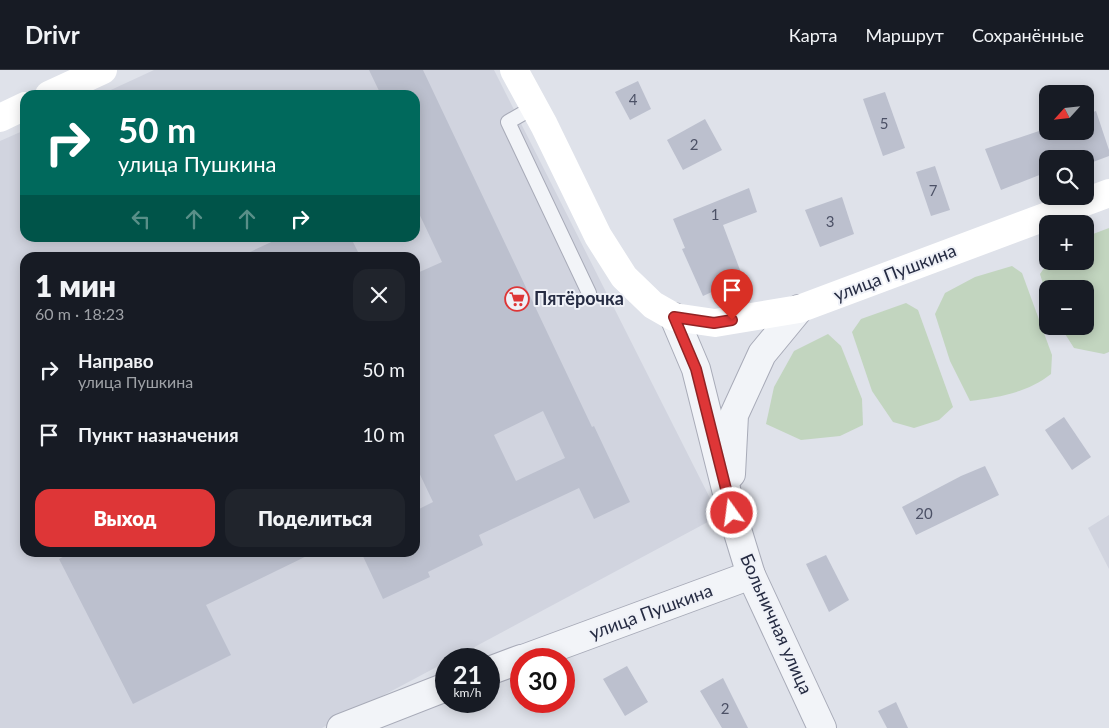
<!DOCTYPE html>
<html lang="ru">
<head>
<meta charset="utf-8">
<style>
	body { margin:0; font-family:Lato,sans-serif; background:#20242c; color:#f1f3f6; height:100vh; display:flex; flex-direction:column; font-size:19px; white-space:nowrap }
	* { box-sizing:border-box; margin:0 }
	p { font-size:16px; color:#9ea1a6 }
	.icon { flex:none; width:28px; height:28px; fill:none; stroke:currentColor; stroke-width:2; stroke-linecap:round; stroke-linejoin:round }
	.map { position:relative; flex:1; overflow:hidden }
	.side { position:absolute; left:20px; top:182px; width:400px; height:305px; display:flex; flex-direction:column; background:#171b24; border-radius:15px; box-shadow:0 2px 12px #0003 }
	.side>* { flex:none }
	.top-card { position:absolute; left:20px; top:20px; width:400px; height:152px; border-radius:15px; box-shadow:0 2px 12px #0003; background:#00695c; color:#fff; overflow:hidden }
	.needle { width:32px; rotate:243deg }
	.buttons { position:absolute; left:1039px; top:15px; display:grid; gap:10px }
	.buttons a { display:grid; place-items:center; width:55px; height:55px; border-radius:10px; background:#171b24; box-shadow:0 2px 12px #0003; font-size:25px }
	.speed { position:absolute; left:435px; top:578px; display:flex; gap:10px; font-size:25px; font-weight:700; text-align:center }
	.speed>* { display:grid; place-content:center; width:65px; height:65px; border-radius:50%; background:#171b24; box-shadow:0 2px 12px #0003; line-height:1 }
	.speed small { font-size:12px; font-weight:400 }
	.speed .limit { border:8px solid #d22; background:#fff; color:#111 }
	.pin { position:absolute; display:grid; place-items:center; width:42px; height:42px; color:#fff; margin:-51px -21px; border-radius:50% 50% 50% 0; rotate:-45deg; box-shadow:0 0 5px #0007 }
	.pin .icon { rotate:45deg }
	.me { position:absolute; width:55px; margin:-28px; rotate:346deg; stroke-linejoin:round; filter:drop-shadow(0 0 4px #0008) }
	.turn { display:flex; align-items:center; gap:18px; height:105px; padding:0 15px; font-size:22px }
	.turn .icon { width:65px; height:65px; stroke-width:2.5 }
	.turn b { display:block; font-size:35px; line-height:42px }
	.lanes { display:flex; align-items:center; height:48px; padding:0 15px; background:#0003; justify-content:center; gap:25px; direction:ltr }
	.lanes .off { opacity:.35 }
	.round { display:grid; place-items:center; flex:none; width:52px; height:52px; border-radius:15px; background:#20242c }
	.summary { display:flex; align-items:center; justify-content:space-between; height:85px; padding:0 15px }
	h1 { font-size:30px; font-weight:800; line-height:38px }
	.action { display:flex; gap:10px; margin-top:auto; padding:10px 15px }
	.action a { flex:1; height:58px; border-radius:15px; background:#de3637; color:#fff; font-size:20px; font-weight:800; line-height:58px; text-align:center }
	.action a+a { background:#20242c; color:#f1f3f6 }
	ul { padding:0; list-style:none }
	li { display:flex; align-items:center; gap:15px; height:65px; padding:0 15px }
	li div { flex:1 }
	li b { display:block; font-size:19px }
	li em { font-style:normal }
	header { display:flex; align-items:center; gap:30px; box-sizing:border-box; height:70px; padding:0 25px; background:#171b24; border-bottom:1px solid #363941 }
	header strong { font-size:24px }
	nav { display:flex; gap:28px; margin-inline-start:auto; font-size:18px }
	.map>svg:first-child { display:block }
	.built { fill:#d1d4df; fill-rule:evenodd }
	.green { fill:#c2d5bf }
	.building { fill:#bcc0ce; fill-rule:evenodd }
	.lines { fill:none; stroke-linecap:round; stroke-linejoin:round }
	.lane-casing { stroke:#a8abb8; stroke-width:16 }
	.street-casing { stroke:#a8abb8; stroke-width:30 }
	.lane { stroke:#f2f4f8; stroke-width:14 }
	.street { stroke:#f2f4f8; stroke-width:28 }
	.secondary { stroke:#fff; stroke-width:28 }
	.route-casing { stroke:#902324; stroke-width:12 }
	.route { stroke:#de3637; stroke-width:9 }
	.labels { text-anchor:middle; stroke-width:4; stroke-linejoin:round; paint-order:stroke }
	.number-label { font-size:15px; fill:#4c5166 }
	.street-label { font-size:18px; fill:#262c43; stroke:#eff1f7 }
	.poi-label { font-size:18px; font-weight:bold; fill:#262c43; stroke:#eff1f7; text-anchor:start }
</style>
</head>
<body>
<header>
<strong>Drivr</strong>
<nav><a>Карта</a><a>Маршрут</a><a>Сохранённые</a></nav>
</header>
<div class="map">
<svg width="1109" height="658" viewBox="0 0 1109 658">
	<rect width="100%" height="100%" fill="#dfe2ea"/>
	<g class="built">
		<path d="M 154,0 L 494,0 L 719,446 L 452,589 L 446,589 L 446,592 L 322,658 L 0,658 L 0,71 L 25,60 L 25,168 L 415,168 L 415,25 L 100,25 ZM 25,188 L 415,188 L 415,482 L 25,482 Z"/>
		<path d="M 1109,445 L 1109,499 L 1088,458 Z"/>
	</g>
	<g class="green">
		<path d="M 1109,158 L 1109,282 L 1104,284 L 1074,278 L 1060,256 L 1085,256 L 1085,219 L 1048,219 L 1047,227 L 1040,204 L 1049,191 L 1085,191 L 1085,167 Z"/>
		<path d="M 1012,196 L 1022,203 L 1052,285 L 1051,304 C 1027,323 999,327 970,331 L 950,291 L 935,244 L 945,223 L 975,207 Z"/>
		<path d="M 906,233 L 918,240 L 953,337 L 939,350 L 914,358 L 893,352 L 872,321 L 852,262 L 861,249 Z"/>
		<path d="M 828,264 L 841,276 L 862,329 L 863,355 L 840,366 L 801,370 L 766,354 L 774,317 L 794,281 Z"/>
	</g>
	<g class="building">
		<path d="M 369,0 L 423,0 L 592,357 L 594,356 L 630,432 L 594,449 L 579,418 L 479,465 L 483,475 L 428,502 L 430,507 L 383,529 L 361,482 L 415,482 L 415,441 L 433,432 L 415,394 L 415,204 L 442,192 L 415,135 L 415,25 L 381,25 ZM 543,341 L 565,388 L 516,411 L 494,365 Z"/>
		<path d="M 638,11 L 651,39 L 630,50 L 615,22 Z"/>
		<path d="M 885,22 L 905,78 L 883,86 L 863,29 Z"/>
		<path d="M 1096,41 L 1109,80 L 1109,86 L 1085,95 L 1085,89 L 1048,89 L 1048,106 L 1043,107 L 1042,104 L 1001,120 L 985,79 L 1048,58 L 1048,61 L 1085,61 L 1085,45 Z"/>
		<path d="M 705,49 L 722,80 L 683,100 L 667,70 Z"/>
		<path d="M 935,96 L 950,140 L 931,146 L 916,102 Z"/>
		<path d="M 749,118 L 757,142 L 723,155 L 743,208 L 703,226 L 682,179 L 685,178 L 673,149 Z"/>
		<path d="M 842,127 L 854,164 L 820,177 L 805,140 Z"/>
		<path d="M 280,168 L 351,168 L 361,188 L 237,188 Z"/>
		<path d="M 1064,347 L 1091,387 L 1072,400 L 1045,360 Z"/>
		<path d="M 985,396 L 999,425 L 916,465 L 902,437 L 961,406 Z"/>
		<path d="M 72,482 L 315,482 L 206,535 L 231,585 L 133,634 L 59,489 Z"/>
		<path d="M 826,485 L 849,530 L 829,542 L 806,494 Z"/>
		<path d="M 627,596 L 648,632 L 625,646 L 603,609 Z"/>
		<path d="M 723,608 L 748,658 L 722,658 L 700,621 Z"/>
		<path d="M 896,632 L 908,658 L 887,658 L 878,641 Z"/>
	</g>
	<g class="lines">
		<g class="lane-casing">
			<path id="lane" d="M 534,37 L 508,52 L 589,223"/>
		</g>
		<g class="street-casing">
			<g id="street">
				<path d="M 674,247 L 696,299 L 732,443 L 751,505 L 822,658"/>
				<path d="M 731,404 L 734,345 L 762,284 L 799,239"/>
				<path d="M 523,589 L 751,505"/>
				<path d="M 489,601 L 521,589"/>
				<path d="M 341,658 L 446,617"/>
			</g>
		</g>
		<use href="#lane" class="lane"/>
		<use href="#street" class="street"/>
		<g class="secondary">
			<path d="M 514,0 L 544,55 L 598,166 L 624,207 L 653,235 L 674,247 L 715,253 L 799,239 L 1109,123"/>
			<path d="M 49,25 L 103,0"/>
			<path d="M 0,48 L 25,36"/>
		</g>
	</g>
	<g class="lines">
		<g class="route-casing">
			<path id="route" d="M 732,250 L 714,253 L 674,247 L 696,299 L 732,443"/>
		</g>
		<use href="#route" class="route"/>
	</g>
	<defs>
		<g id="supermarket-ring" transform="scale(1.25)"><circle r="9.5" fill="#eff1f7" stroke="#de3637" stroke-width="1.5"/><path d="M-6-5.5h2.5l.6 2H6L4.5 2H-2.5L-4.4-4H-6ZM-1.5 3.2a1.3 1.3 0 1 0 .1 0ZM3 3.2a1.3 1.3 0 1 0 .1 0Z" fill="#de3637"/></g>
	</defs>
	<g fill-rule="evenodd">
		<use href="#supermarket-ring" x="517" y="229"/>
	</g>
	<g class="labels">
		<g class="number-label">
			<text x="633" y="35">4</text>
			<text x="884" y="59">5</text>
			<text x="694" y="80">2</text>
			<text x="933" y="126">7</text>
			<text x="715" y="150">1</text>
			<text x="830" y="157">3</text>
			<text x="924" y="449">20</text>
			<text x="725" y="644">2</text>
		</g>
		<g class="street-label">
			<text transform="translate(895 203) rotate(-21)" y="6">улица Пушкина</text>
			<text transform="translate(651 542) rotate(-20)" y="6">улица Пушкина</text>
			<text transform="translate(776 554) rotate(66)" y="6">Больничная улица</text>
		</g>
		<g class="poi-label">
			<text x="534" y="235">Пятёрочка</text>
		</g>
	</g>
</svg>
<div class="buttons">
<a><svg class="needle" viewBox="-14 -14 28 28"><path d="M0-13l5 13h-10z" fill="#e53935"/><path d="M0 13l5-13h-10z" fill="#9ea1a6"/></svg></a>
<a><svg class="icon" aria-label="search" viewBox="0 0 24 24"><circle cx="10" cy="10" r="6"/><path d="M15 15l6 6"/></svg></a>
<a>+</a>
<a>−</a>
</div>
<div class="speed"><div>21<small>km/h</small></div><div class="limit">30</div></div>
<div class="pin" style="left:732px;top:250px;background:#d93025"><svg class="icon" aria-label="arrive" viewBox="0 0 24 24"><path d="M6 21V4h12l-3 4 3 4H6"/></svg></div>
<svg class="me" style="left:732px;top:443px" viewBox="-20 -20 40 40"><circle r="17" fill="#de3637" stroke="#fff" stroke-width="3"/><path d="M0-11L8 9 0 5-8 9z" fill="#fff"/></svg>
<div class="top-card">
<div class="turn"><svg class="icon" aria-label="right" viewBox="0 0 24 24"><path d="M7 20v-9h11M14 6l5 5-5 5"/></svg><div><b>50 m</b>улица Пушкина</div></div>
<div class="lanes"><svg class="icon off" aria-label="left" viewBox="0 0 24 24"><path d="M17 20v-9H6M10 6l-5 5 5 5"/></svg><svg class="icon off" aria-label="ahead" viewBox="0 0 24 24"><path d="M12 20V5M6 11l6-6 6 6"/></svg><svg class="icon off" aria-label="ahead" viewBox="0 0 24 24"><path d="M12 20V5M6 11l6-6 6 6"/></svg><svg class="icon" aria-label="right" viewBox="0 0 24 24"><path d="M7 20v-9h11M14 6l5 5-5 5"/></svg></div>
</div>
<section class="side">
<div class="summary"><div><h1>1 мин</h1><p>60 m · 18:23</p></div><a class="round"><svg class="icon" aria-label="close" viewBox="0 0 24 24"><path d="M6 6l12 12M18 6L6 18"/></svg></a></div>
<ul>
<li><svg class="icon" aria-label="right" viewBox="0 0 24 24"><path d="M7 20v-9h11M14 6l5 5-5 5"/></svg><div><b>Направо</b><p>улица Пушкина</p></div><em>50 m</em></li>
<li><svg class="icon" aria-label="arrive" viewBox="0 0 24 24"><path d="M6 21V4h12l-3 4 3 4H6"/></svg><div><b>Пункт назначения</b></div><em>10 m</em></li>
</ul>
<div class="action"><a>Выход</a><a>Поделиться</a></div>
</section>
</div>
</body>
</html>
